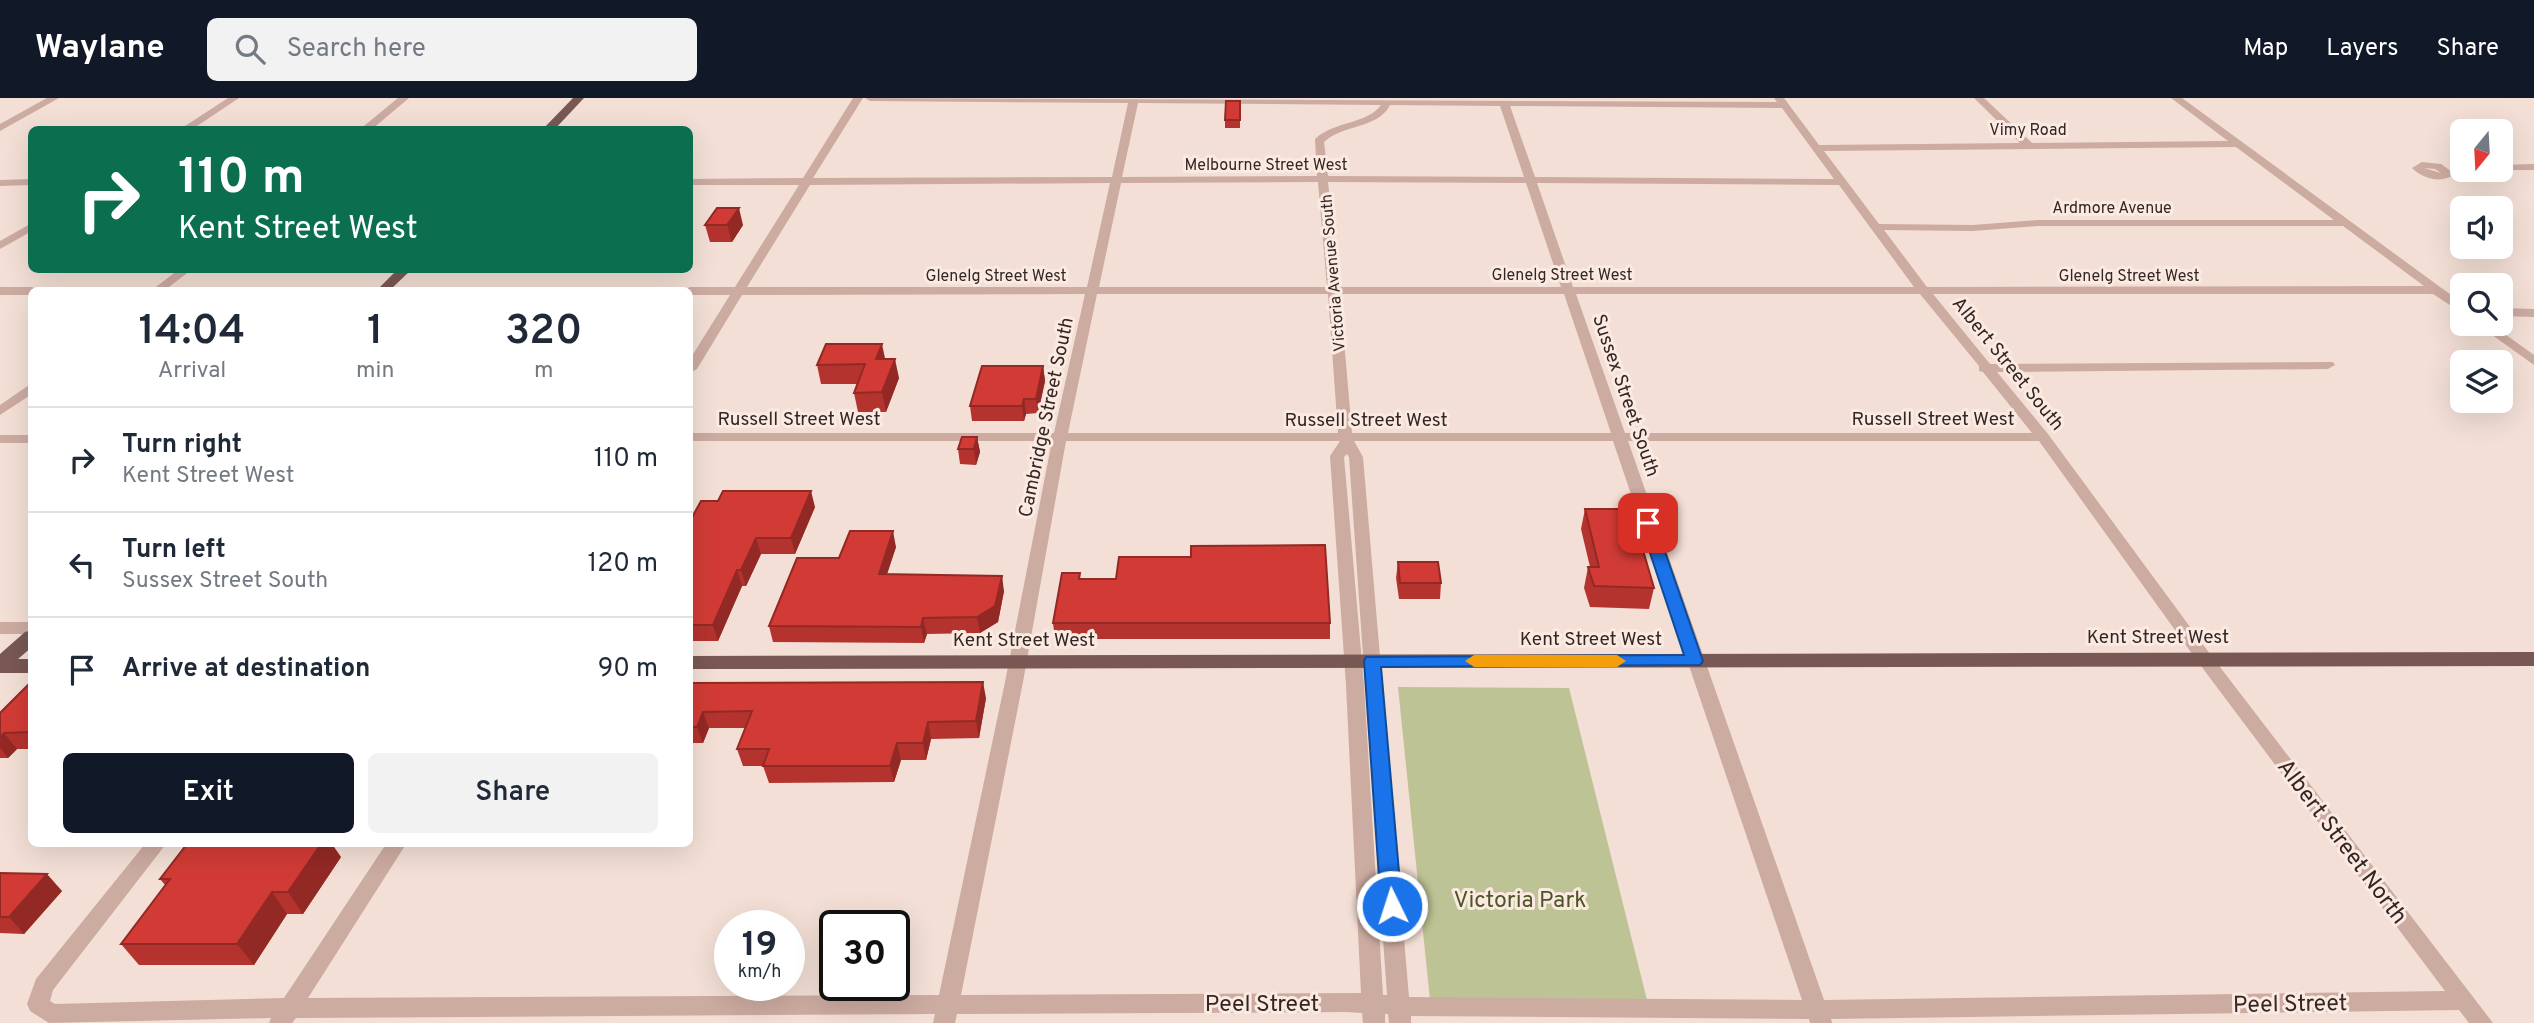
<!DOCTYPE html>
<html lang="en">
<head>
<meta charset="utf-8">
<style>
	body { margin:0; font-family:Overpass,sans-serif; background:#f2f2f3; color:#1f2937; height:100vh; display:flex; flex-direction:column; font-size:26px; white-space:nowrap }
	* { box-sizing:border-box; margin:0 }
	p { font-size:23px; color:#747a83 }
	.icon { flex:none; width:38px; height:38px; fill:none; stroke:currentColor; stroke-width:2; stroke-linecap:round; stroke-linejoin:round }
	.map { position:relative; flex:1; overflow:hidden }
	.side { position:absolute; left:28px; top:189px; width:665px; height:560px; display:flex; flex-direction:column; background:#fff; border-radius:10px; box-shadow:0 7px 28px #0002 }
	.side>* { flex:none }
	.guide { position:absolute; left:28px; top:28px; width:665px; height:147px; border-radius:10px; box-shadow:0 7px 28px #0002; background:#0b6e4f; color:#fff; overflow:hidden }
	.needle { width:46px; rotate:198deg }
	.buttons { position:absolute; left:2450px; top:21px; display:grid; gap:14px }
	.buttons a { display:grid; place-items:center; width:63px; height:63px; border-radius:10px; background:#fff; box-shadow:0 7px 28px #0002; font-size:35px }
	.speed { position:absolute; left:714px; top:812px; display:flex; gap:14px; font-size:35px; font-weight:700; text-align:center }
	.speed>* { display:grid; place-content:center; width:91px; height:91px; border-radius:50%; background:#fff; box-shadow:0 7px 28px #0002; line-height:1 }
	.speed small { font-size:18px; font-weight:400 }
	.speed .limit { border:4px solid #111; border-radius:10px; background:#fff; color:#111 }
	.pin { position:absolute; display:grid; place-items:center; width:60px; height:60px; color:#fff; margin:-30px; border-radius:14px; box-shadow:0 4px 10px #0006 }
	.me { position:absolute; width:77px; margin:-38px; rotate:356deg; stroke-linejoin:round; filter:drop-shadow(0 0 5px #0008) }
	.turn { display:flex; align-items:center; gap:24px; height:147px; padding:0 35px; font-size:32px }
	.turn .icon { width:91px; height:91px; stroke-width:2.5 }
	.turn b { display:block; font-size:49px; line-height:60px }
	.eta { display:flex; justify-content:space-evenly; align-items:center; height:119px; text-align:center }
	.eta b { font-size:42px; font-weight:600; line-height:49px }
	.primary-button { display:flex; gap:14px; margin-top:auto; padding:14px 35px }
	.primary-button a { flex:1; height:80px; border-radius:10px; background:#111827; color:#fff; font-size:28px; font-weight:600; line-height:80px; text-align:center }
	.primary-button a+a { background:#f2f2f3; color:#1f2937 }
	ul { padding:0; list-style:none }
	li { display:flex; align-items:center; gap:21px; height:105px; padding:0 35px; border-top:2px solid #e0e1e3 }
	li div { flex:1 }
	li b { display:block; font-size:26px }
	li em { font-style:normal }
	header { display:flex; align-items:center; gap:42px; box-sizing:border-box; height:98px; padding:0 35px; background:#111827; color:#fff }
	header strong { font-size:33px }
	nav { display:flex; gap:38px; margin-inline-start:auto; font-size:24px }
	.search { width:490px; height:63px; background:#f2f2f3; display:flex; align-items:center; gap:18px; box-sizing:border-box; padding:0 24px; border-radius:10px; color:#747a83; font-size:26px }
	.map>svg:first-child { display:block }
	.green { fill:#bdc394 }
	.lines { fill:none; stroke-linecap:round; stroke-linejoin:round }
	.minor { fill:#ccaba1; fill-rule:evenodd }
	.major { fill:#795854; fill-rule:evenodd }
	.wall { fill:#b5332e }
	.shaded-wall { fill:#932925 }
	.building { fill:#d23b35; stroke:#932925; stroke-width:2 }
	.route { fill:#1a73e8; stroke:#114b97; stroke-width:2 }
	.slow { fill:#f59e0b }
	.labels { text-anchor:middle; stroke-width:6; stroke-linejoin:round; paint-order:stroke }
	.far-street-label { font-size:16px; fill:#352624; stroke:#fbeae2 }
	.street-label { font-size:19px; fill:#352624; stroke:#fbeae2 }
	.near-street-label { font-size:23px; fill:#352624; stroke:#fbeae2 }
	.near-park-label { font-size:23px; fill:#4e5526; stroke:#fbeae2 }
</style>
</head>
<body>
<header>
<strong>Waylane</strong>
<div class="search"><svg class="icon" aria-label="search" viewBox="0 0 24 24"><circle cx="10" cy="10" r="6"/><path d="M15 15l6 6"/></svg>Search here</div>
<nav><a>Map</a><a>Layers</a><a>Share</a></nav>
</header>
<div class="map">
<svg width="2534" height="925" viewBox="0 0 2534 925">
	<rect width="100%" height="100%" fill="#f3dfd5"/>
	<path class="green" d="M 1398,589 L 1569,590 L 1647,902 L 1430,902 Z"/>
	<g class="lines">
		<g class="minor">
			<path d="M 47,0 L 59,0 L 0,33 L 0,26 Z"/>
			<path d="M 228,0 L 239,0 L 191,32 L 179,32 Z"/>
			<path d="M 398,0 L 409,0 L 371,32 L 359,32 Z"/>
			<path d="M 853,0 L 863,0 L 813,80 L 1112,79 L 1128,5 L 870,3 L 865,0 L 1777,4 L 1774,0 L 1784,0 L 1819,47 L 2020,45 L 1974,0 L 1984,0 L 2032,45 L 2228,43 L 2171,0 L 2182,0 L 2462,205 L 2462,215 L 2433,196 L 1933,196 L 1990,266 L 2333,264 L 2335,267 L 2328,271 L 1997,274 L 2048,336 L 2210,556 L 2493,925 L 2469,925 L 2459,912 L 1831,921 L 1832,925 L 1810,925 L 1809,921 L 1411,918 L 1411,925 L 1389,925 L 1388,916 L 1385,916 L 1385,925 L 1363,925 L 1362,915 L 1346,914 L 957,916 L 955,925 L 933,925 L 935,916 L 296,920 L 292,925 L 269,925 L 271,920 L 49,925 L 30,913 L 27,906 L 36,881 L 145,746 L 166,746 L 53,892 L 50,903 L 55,906 L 284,900 L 386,746 L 406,746 L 308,900 L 939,897 L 1005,584 L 1052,343 L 690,343 L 690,335 L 1054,335 L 1085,196 L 742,197 L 697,271 L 690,275 L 690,261 L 730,197 L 690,197 L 690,192 L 684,192 L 690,189 L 735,189 L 799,87 L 690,87 L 690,81 L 803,80 ZM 1138,5 L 1381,7 C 1368,26 1334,23 1315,41 L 1317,78 L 1122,79 ZM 1390,7 L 1500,8 L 1524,79 L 1328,78 L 1324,44 C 1343,26 1378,31 1390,7 ZM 1510,8 L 1782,10 L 1834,81 L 1535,79 ZM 2236,49 L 2334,122 L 2038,122 L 1973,127 L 1879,126 L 1824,53 ZM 1318,84 L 1327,189 L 1099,189 L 1121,85 ZM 1328,84 L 1526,85 L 1561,189 L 1339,189 ZM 1110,85 L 1087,189 L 747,189 L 810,87 ZM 1537,85 L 1839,87 L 1914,189 L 1573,189 ZM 2038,128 L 2343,128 L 2424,188 L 1927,189 L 1884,132 L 1973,133 ZM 1097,196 L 1328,196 L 1338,335 L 1068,335 ZM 1340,196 L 1564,196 L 1611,335 L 1352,335 ZM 1576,196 L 1920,196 L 1979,268 L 1979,273 L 1983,274 L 2032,335 L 1625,335 ZM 1066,343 L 1340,343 L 1330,358 L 1346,587 L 1361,895 L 961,897 L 1023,584 ZM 1354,343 L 1613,343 L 1802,902 L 1409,899 L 1363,359 ZM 1628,343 L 2039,343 L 2198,564 L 2445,893 L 1824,902 ZM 1347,356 L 1349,359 L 1387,897 L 1383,897 L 1364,587 L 1344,359 Z"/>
			<path d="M 2422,64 L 2441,66 L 2455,76 C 2442,86 2423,81 2412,70 ZM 2424,70 L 2435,71 L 2441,75 Z"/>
			<path d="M 2534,66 L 2534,72 L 2497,72 L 2501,72 L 2501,67 Z"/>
			<path d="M 32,81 L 32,87 L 0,88 L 0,82 Z"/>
			<path d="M 32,125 L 32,133 L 0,151 L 0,143 Z"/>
			<path d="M 178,172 L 191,172 L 165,192 L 152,192 Z"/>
			<path d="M 0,189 L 32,189 L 38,192 L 32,192 L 32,197 L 0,197 Z"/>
			<path d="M 2501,210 L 2534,211 L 2534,219 L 2501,218 Z"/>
			<path d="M 2477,226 L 2491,226 L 2534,257 L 2534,267 Z"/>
			<path d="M 32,285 L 32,296 L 0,317 L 0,307 Z"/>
			<rect x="0" y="337" width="32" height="8"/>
			<rect x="0" y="524" width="32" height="12"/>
		</g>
		<g class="major">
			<path d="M 573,0 L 584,0 L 554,32 L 542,32 Z"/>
			<path d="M 397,172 L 411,172 L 390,192 L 377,192 Z"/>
			<path d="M 32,532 L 32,549 L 18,561 L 32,561 L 32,575 L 0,575 L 0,556 L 25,534 Z"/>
			<path d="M 2534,554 L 2534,568 L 690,571 L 690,558 Z"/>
		</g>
	</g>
	<g class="wall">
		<path d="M 1240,3 L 1240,30 L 1225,30 L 1225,22 Z"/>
		<path d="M 705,127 L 743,127 L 732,144 L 710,144 Z"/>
		<path d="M 885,261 L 899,280 L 886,314 L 858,314 L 854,295 L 857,286 L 821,286 L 817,267 Z"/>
		<path d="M 1043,268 L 1045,283 L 1038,315 L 1026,316 L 1024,323 L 972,323 L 970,308 Z"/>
		<path d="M 977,339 L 980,354 L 976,367 L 960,366 L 958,351 Z"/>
		<path d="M 815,409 L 795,456 L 761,456 L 746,488 L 742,488 L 718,543 L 690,543 L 690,423 Z"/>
		<path d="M 1585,411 L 1654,490 L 1649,511 L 1590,509 L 1584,490 L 1588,469 L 1590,469 L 1581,431 Z"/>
		<path d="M 896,449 L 887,476 L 1004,493 L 998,524 L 980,535 L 927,536 L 924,545 L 773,544 L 769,528 L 839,460 Z"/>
		<path d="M 1398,464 L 1441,485 L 1440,501 L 1399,501 L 1396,480 Z"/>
		<path d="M 1081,481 L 1330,525 L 1330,541 L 1055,541 L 1053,525 Z"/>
		<path d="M 32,583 L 32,651 L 17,651 L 8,660 L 0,660 L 0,615 Z"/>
		<path d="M 690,585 L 986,600 L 979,640 L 931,641 L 926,662 L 901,662 L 894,684 L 769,685 L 763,668 L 743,668 L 737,651 L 746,630 L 709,630 L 703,645 L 690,645 Z"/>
		<path d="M 50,746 L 79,746 L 51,747 Z"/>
		<path d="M 341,759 L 303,816 L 287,816 L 254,867 L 139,867 L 121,846 L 165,787 L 160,781 Z"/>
		<path d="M 0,775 L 62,793 L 24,836 L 0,835 Z"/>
	</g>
	<g class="shaded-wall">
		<path d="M 739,110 L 743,127 L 732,144 L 727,127 Z"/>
		<path d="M 882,246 L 886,265 L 876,261 Z"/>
		<path d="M 895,261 L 899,280 L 886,314 L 882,294 Z"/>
		<path d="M 1043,268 L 1045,283 L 1038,315 L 1036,301 Z"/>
		<path d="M 1024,301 L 1026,316 L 1024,323 L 1022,308 Z"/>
		<path d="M 977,339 L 980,354 L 976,367 L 974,351 Z"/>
		<path d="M 811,393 L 815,409 L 795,456 L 791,440 Z"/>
		<path d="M 893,433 L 896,449 L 882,491 L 879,476 Z"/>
		<path d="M 756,440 L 761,456 L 746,488 L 741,472 Z"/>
		<path d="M 737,472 L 742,488 L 718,543 L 713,527 Z"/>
		<path d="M 1002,478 L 1004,493 L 998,524 L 980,535 L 977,519 Z"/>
		<path d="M 923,520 L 927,536 L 924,545 L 921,529 Z"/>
		<path d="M 983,584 L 986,600 L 979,640 L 976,623 Z"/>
		<path d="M 703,614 L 709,630 L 703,645 L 697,629 Z"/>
		<path d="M 928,624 L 931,641 L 926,662 L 923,645 Z"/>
		<path d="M 4,635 L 17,651 L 8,660 L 0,650 L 0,639 Z"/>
		<path d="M 897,645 L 901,662 L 894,684 L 890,668 Z"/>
		<path d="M 321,746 L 332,746 L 341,759 L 303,816 L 288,794 Z"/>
		<path d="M 47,776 L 62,793 L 24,836 L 9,819 Z"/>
		<path d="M 272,794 L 287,816 L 254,867 L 237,846 Z"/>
	</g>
	<g class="building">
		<path d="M 1226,3 L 1240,3 L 1240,22 L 1225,22 Z"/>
		<path d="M 717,110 L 739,110 L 727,127 L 705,127 Z"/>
		<path d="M 826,246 L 882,246 L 876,261 L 895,261 L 882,294 L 854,295 L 865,266 L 817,267 Z"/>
		<path d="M 982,268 L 1043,268 L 1036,301 L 1024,301 L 1022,308 L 970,308 Z"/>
		<path d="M 962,339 L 977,339 L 974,351 L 958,351 Z"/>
		<path d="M 723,393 L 811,393 L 791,440 L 756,440 L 741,472 L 737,472 L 713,527 L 690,527 L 690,423 L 701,403 L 718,403 Z"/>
		<path d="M 1585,411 L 1631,411 L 1654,490 L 1594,488 L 1588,469 L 1599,469 Z"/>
		<path d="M 850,433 L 893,433 L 879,476 L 1002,478 L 995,508 L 977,519 L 923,520 L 921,529 L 769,528 L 797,460 L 839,460 Z"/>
		<path d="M 1325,447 L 1330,525 L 1053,525 L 1062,475 L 1080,475 L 1079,481 L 1116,481 L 1119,459 L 1191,459 L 1191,448 Z"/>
		<path d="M 1398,464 L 1438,464 L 1441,485 L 1400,485 Z"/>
		<path d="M 32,583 L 32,632 L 29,634 L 4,635 L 0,639 L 0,615 Z"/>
		<path d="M 983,584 L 976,623 L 928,624 L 923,645 L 897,645 L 890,668 L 763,668 L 769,651 L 737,651 L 752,613 L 703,614 L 697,629 L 690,629 L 690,585 Z"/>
		<path d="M 187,746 L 321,746 L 288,794 L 272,794 L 237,846 L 121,846 L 170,781 L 160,781 Z"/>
		<path d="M 0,775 L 47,776 L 9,819 L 0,819 Z"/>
	</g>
	<path class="route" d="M 1648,420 L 1655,425 L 1703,563 L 1700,567 L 1381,569 L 1402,808 L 1399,814 L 1392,817 L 1384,814 L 1381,808 L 1364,563 L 1366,559 L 1684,557 L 1640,425 Z"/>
	<path class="slow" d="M 1474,557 L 1617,557 L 1626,563 L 1617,569 L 1474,569 L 1465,563 Z"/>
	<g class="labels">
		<g class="far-street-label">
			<text x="2028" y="37">Vimy Road</text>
			<text x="1266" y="72">Melbourne Street West</text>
			<text x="2112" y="115">Ardmore Avenue</text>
			<text transform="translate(1332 175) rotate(-95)" y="6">Victoria Avenue South</text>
			<text x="1562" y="182">Glenelg Street West</text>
			<text x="996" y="183">Glenelg Street West</text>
			<text x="2129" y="183">Glenelg Street West</text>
		</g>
		<g class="street-label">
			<text transform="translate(2009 265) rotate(51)" y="7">Albert Street South</text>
			<text transform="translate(1627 297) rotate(71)" y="7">Sussex Street South</text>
			<text transform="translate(1045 319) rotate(-78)" y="7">Cambridge Street South</text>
			<text x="799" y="327">Russell Street West</text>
			<text x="1933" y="327">Russell Street West</text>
			<text x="1366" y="328">Russell Street West</text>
			<text x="2158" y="545">Kent Street West</text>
			<text x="1591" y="547">Kent Street West</text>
			<text x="1024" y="548">Kent Street West</text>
		</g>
		<g class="near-street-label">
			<text transform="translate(2343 743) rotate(53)" y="8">Albert Street North</text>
			<text x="1262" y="913">Peel Street</text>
			<text transform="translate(2290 905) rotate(-1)" y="8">Peel Street</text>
		</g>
		<g class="near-park-label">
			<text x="1520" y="809">Victoria Park</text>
		</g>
	</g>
</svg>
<div class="buttons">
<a><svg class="needle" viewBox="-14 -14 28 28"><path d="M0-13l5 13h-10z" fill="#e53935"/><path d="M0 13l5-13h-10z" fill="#747a83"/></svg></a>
<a><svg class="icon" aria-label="sound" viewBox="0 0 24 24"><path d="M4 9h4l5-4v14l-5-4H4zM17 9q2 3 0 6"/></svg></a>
<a><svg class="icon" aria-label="search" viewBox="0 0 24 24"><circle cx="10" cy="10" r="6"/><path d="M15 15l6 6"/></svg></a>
<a><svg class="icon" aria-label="layers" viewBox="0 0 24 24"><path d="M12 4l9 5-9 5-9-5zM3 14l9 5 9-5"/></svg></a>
</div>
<div class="speed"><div>19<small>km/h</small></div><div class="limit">30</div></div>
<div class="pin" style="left:1648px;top:425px;background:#d93025"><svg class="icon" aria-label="arrive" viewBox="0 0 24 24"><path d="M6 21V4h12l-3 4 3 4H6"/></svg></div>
<svg class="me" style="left:1392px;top:808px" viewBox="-20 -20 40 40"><circle r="17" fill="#1a73e8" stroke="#fff" stroke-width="3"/><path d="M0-11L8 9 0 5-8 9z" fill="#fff"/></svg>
<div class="guide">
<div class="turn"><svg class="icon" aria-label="right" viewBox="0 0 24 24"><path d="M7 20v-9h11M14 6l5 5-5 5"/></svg><div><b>110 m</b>Kent Street West</div></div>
</div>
<section class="side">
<div class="eta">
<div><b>14:04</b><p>Arrival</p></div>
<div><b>1</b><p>min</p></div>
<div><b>320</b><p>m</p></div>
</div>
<ul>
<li><svg class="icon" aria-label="right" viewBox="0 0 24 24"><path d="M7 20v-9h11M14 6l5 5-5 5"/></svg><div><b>Turn right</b><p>Kent Street West</p></div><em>110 m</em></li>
<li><svg class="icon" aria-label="left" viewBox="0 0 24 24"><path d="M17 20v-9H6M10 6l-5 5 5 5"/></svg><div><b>Turn left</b><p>Sussex Street South</p></div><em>120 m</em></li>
<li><svg class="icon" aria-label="arrive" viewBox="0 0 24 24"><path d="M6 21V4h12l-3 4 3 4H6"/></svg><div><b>Arrive at destination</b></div><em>90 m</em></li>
</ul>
<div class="primary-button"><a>Exit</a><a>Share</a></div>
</section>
</div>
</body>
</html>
